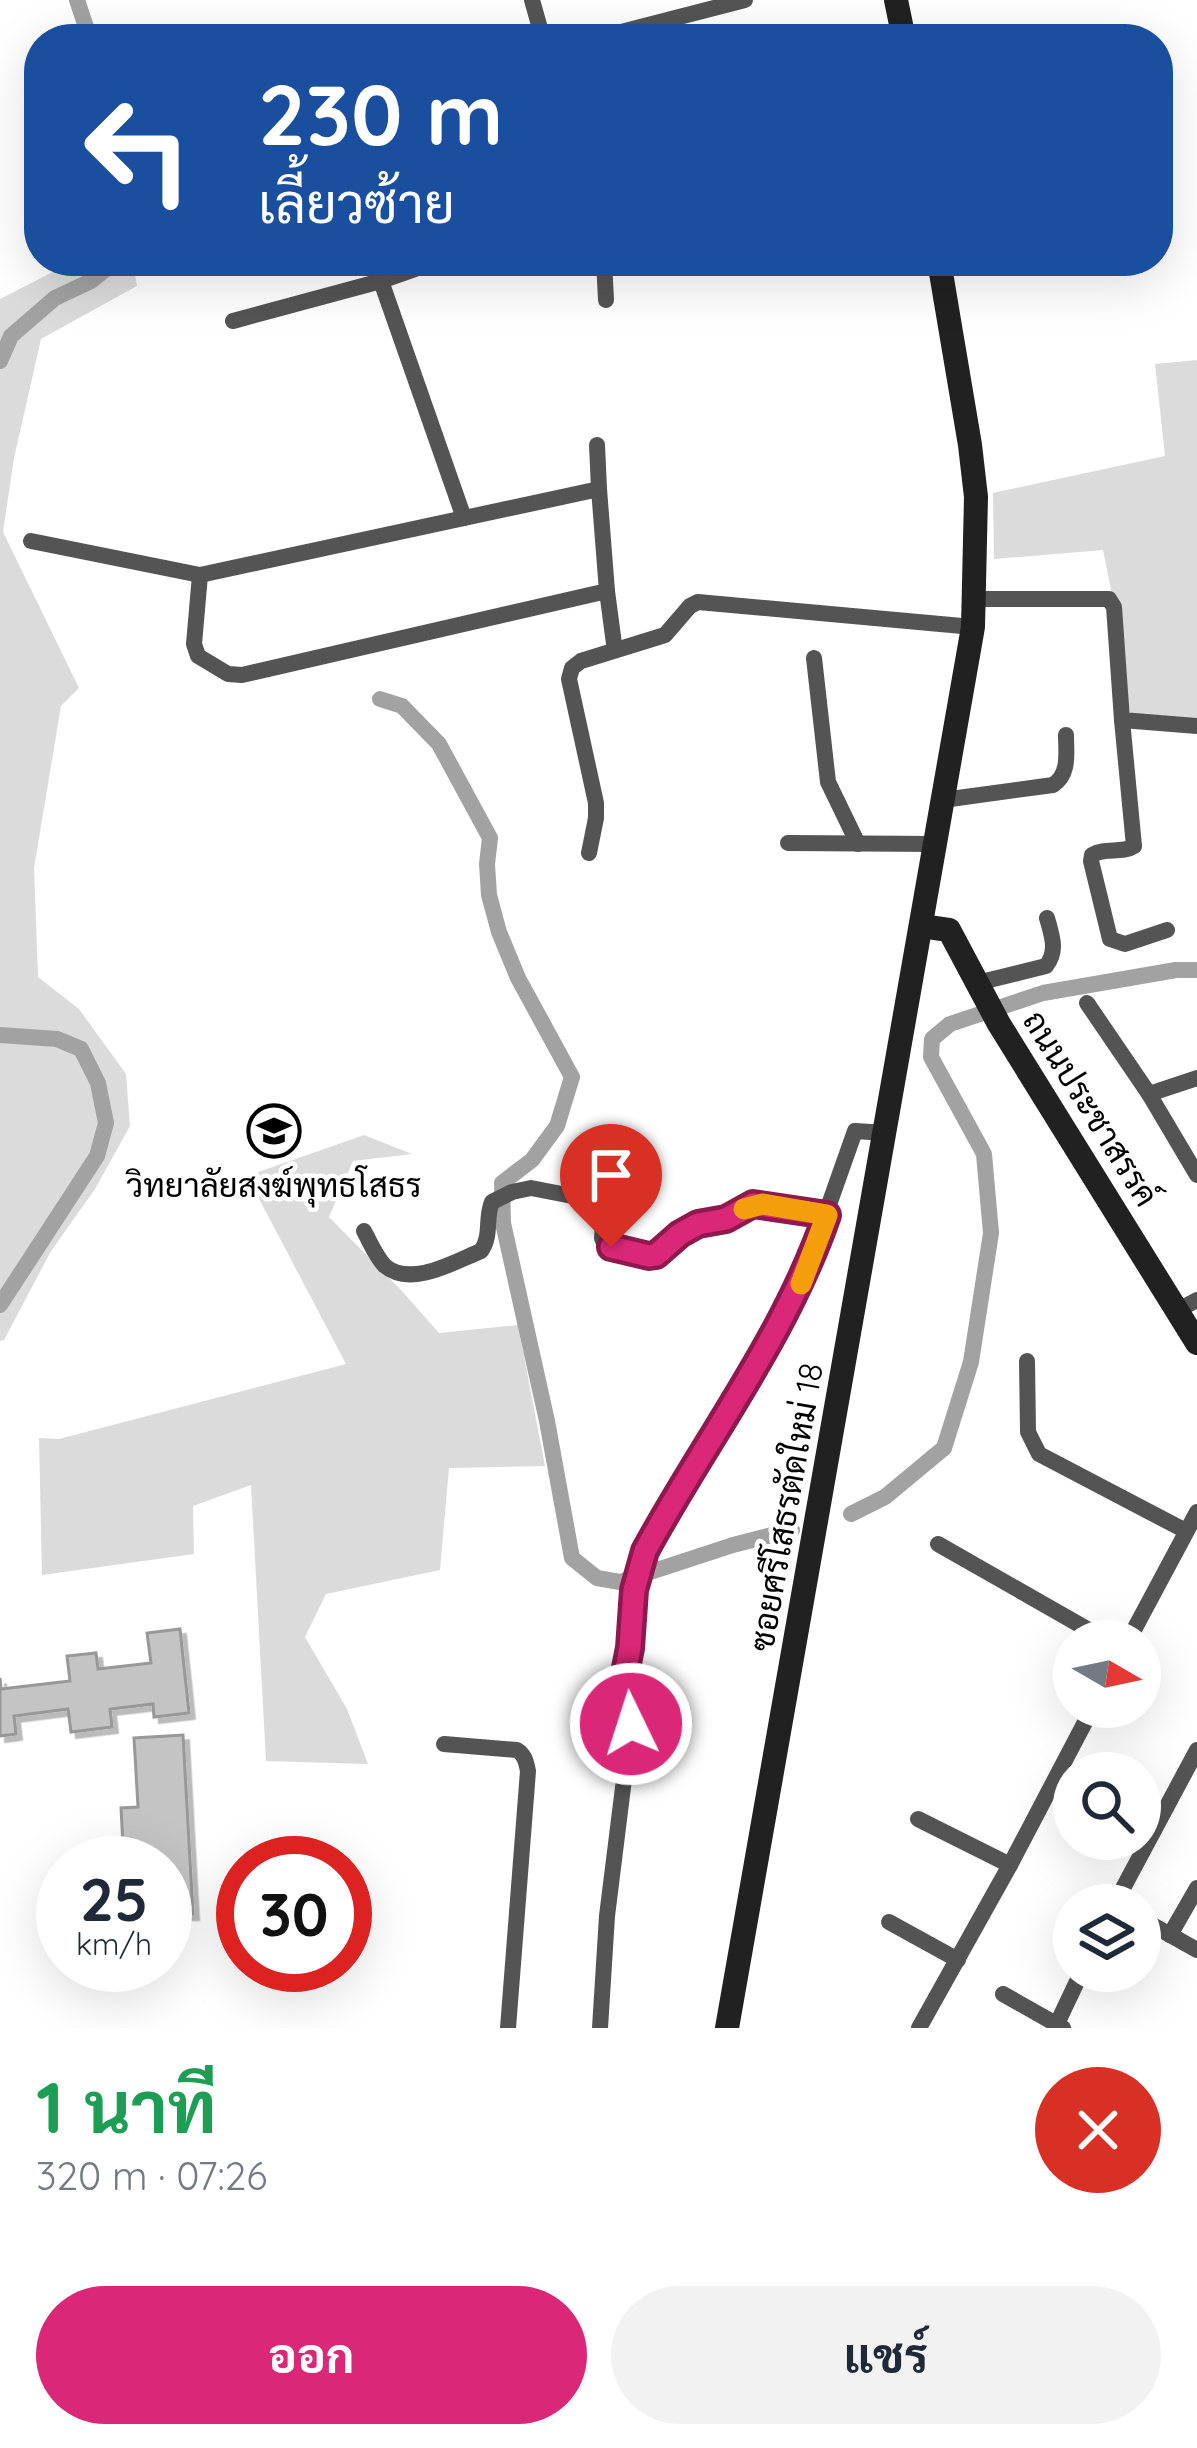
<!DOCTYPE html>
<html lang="th">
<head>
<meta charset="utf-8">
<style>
	body { margin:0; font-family:Quicksand,Sarabun,sans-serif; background:#f2f2f3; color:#1f2937; height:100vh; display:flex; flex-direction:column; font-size:45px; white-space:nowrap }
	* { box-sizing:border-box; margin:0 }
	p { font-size:39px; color:#747a83 }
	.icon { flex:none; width:66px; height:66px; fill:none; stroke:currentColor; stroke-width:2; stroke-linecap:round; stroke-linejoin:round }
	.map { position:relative; height:2028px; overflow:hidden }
	.sheet { display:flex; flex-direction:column; background:#fff; flex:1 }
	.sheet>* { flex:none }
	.hud { position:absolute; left:24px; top:24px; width:1149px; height:252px; border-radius:48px; box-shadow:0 12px 48px #0002; background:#1a4fa0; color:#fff; overflow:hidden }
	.needle { width:78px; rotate:99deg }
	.buttons { position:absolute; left:1053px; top:1620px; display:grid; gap:24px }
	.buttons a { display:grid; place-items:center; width:108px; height:108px; border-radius:50%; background:#fff; box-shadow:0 12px 48px #0002; font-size:60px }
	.speed { position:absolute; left:36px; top:1836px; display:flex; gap:24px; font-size:60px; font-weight:700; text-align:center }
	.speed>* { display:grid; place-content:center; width:156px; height:156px; border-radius:50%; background:#fff; box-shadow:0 12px 48px #0002; line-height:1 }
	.speed small { font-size:30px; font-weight:400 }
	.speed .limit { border:18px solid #d22; background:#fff; color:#111 }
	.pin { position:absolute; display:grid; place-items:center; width:102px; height:102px; color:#fff; margin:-123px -51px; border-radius:50% 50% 50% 0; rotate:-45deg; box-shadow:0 0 12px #0007 }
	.pin .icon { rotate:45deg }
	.me { position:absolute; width:132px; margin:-66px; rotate:356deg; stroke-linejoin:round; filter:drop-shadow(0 0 9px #0008) }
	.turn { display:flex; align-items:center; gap:42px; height:252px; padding:0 36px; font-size:54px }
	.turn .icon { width:156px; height:156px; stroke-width:2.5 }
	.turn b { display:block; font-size:84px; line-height:102px }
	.round { display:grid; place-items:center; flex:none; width:126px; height:126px; border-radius:63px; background:#f2f2f3 }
	.summary { display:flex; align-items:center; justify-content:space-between; height:204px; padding:0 36px }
	h1 { font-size:72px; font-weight:700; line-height:90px; color:#1e9e55 }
	.action { display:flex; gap:24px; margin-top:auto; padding:24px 36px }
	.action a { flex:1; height:138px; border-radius:72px; background:#db2777; color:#fff; font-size:48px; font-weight:700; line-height:138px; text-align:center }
	.action a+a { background:#f2f2f3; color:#1f2937 }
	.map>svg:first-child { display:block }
	.green { fill:#dbdbdb }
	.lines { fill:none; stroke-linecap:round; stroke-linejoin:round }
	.canal { stroke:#a2a2a2; stroke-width:16 }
	.building { fill:#c4c4c4; stroke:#989898; stroke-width:3; filter:url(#shadow) }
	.street { stroke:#545454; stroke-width:16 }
	.secondary { stroke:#212121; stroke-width:24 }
	.route-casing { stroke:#8e194d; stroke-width:30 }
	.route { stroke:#db2777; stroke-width:21 }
	.slow { stroke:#f59e0b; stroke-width:21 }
	.labels { text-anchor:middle; stroke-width:9; stroke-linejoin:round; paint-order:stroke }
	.street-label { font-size:33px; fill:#000; stroke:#fff }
	.poi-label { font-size:33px; fill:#000; stroke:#fff }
</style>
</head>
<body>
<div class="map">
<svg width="1197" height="2028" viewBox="0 0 1197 2028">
	<defs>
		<filter id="shadow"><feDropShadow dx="5.5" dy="5.5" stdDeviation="0" flood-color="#0004"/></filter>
	</defs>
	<rect width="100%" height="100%" fill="#fff"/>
	<g class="green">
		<path d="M 74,261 L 133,261 L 137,286 L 41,339 L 14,458 L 3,532 L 79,688 L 61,706 L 34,868 L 38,977 L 79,1009 L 126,1074 L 130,1126 L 95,1189 L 51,1251 L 4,1340 L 0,1341 L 0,299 Z"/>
		<path d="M 1197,360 L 1197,721 L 1141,718 L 1127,711 L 1119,629 L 1103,550 L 994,559 L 993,493 L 1165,456 L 1155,364 Z"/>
		<path d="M 364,1135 L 412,1154 L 353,1161 L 329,1217 L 401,1290 L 439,1333 L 518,1325 L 545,1466 L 449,1468 L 440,1570 L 326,1594 L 305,1637 L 347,1709 L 368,1764 L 266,1761 L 251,1485 L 193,1506 L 194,1554 L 42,1575 L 39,1438 L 59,1439 L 346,1364 L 247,1176 Z"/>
	</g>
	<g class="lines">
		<g class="canal">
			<path d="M 77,0 L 90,39"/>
			<path d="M 0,361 L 11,336 L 55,298 L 91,281 L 116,261"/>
			<path d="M 380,699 L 402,706 L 439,744 L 490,838 L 487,864 L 489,895 L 499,932 L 518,978 L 572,1077 L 557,1126 L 532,1160 L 502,1183 L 503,1223 L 547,1421 L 572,1558 L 597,1578 L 620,1582 L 733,1545 L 792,1530"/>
			<path d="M 0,1035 L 57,1039 L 81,1049 L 98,1083 L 106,1123 L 97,1156 L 0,1305"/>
			<path d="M 851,1514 L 885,1497 L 944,1448 L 971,1362 L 991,1233 L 984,1154 L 931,1057 L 932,1039 L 950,1024 L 1043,993 L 1176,970 L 1197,970"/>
		</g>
	</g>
	<g class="building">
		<path d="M 180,1629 L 189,1713 L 154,1717 L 153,1704 L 110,1709 L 112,1727 L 71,1732 L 68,1709 L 14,1716 L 16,1734 L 0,1736 L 0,1678 L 1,1689 L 70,1681 L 67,1656 L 96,1653 L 98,1669 L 151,1663 L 147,1633 Z"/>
		<path d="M 183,1735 L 193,1914 L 165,1915 L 165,1863 L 136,1863 L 135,1844 L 123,1845 L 121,1808 L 138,1807 L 134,1738 Z"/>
	</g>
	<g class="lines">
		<g class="street">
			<path d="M 532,0 L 543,39"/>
			<path d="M 594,39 L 745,0"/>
			<path d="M 604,261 L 606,300"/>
			<path d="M 381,281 L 438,261"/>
			<path d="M 233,321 L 381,281 L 464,518"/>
			<path d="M 597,445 L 599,489"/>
			<path d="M 31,541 L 200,575 L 599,489 L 607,591 L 614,644"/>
			<path d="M 200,575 L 194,644 L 198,656 L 228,674 L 242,675 L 607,591"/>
			<path d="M 975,599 L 1109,599 L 1114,607 L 1122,720 L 1197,726"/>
			<path d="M 814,658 L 828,782 L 858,844"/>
			<path d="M 1122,720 L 1134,846 C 1122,854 1105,847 1092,855 L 1091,861 L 1110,939 L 1125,944 L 1167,930"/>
			<path d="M 943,800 L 1053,785 C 1070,774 1066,753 1066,735"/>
			<path d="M 788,843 L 935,844"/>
			<path d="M 589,853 L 596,818 L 596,803 L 569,679 L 572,668 L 581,661 L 665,635 L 690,606 L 698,602 L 973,627"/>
			<path d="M 977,983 L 1046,966 C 1058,951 1052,936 1047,918"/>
			<path d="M 1087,1003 L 1149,1094 L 1197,1175"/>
			<path d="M 1149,1094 L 1197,1078"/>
			<path d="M 364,1231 C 370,1242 376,1257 385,1266 C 411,1288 456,1261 481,1251 C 492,1236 485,1218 492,1202 L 512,1192 L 531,1188 L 598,1201 L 604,1210 L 602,1238 L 604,1243 L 649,1256 C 662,1252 669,1241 680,1233 C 695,1222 710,1225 727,1219 C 740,1213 748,1205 763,1203 L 827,1215"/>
			<path d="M 1178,1310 L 1197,1300"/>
			<path d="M 1027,1361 L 1028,1432 L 1039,1454 L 1186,1531"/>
			<path d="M 938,1544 L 1108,1641"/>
			<path d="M 1128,1641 L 1197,1512"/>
			<path d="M 444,1744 L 517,1750 C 525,1755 526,1762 528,1771 L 508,2028"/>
			<path d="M 918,1819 L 1010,1865"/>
			<path d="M 1114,1905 L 1197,1750"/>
			<path d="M 1140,1918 L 1197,1950"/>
			<path d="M 889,1922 L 958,1960"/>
			<path d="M 1170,1935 L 1197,1888"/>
			<path d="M 1003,1994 L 1063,2028"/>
			<path d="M 600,2028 L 607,1916 L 631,1723 L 624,1678 L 638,1570 L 655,1533 L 754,1370 L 801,1284 L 855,1131 L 886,1133"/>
			<path d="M 919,2028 L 1010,1865 L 1093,1707"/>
			<path d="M 1055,2028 L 1082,1971"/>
		</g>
		<g class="secondary">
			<path d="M 896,0 L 904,39"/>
			<path d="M 921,926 L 949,930 L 999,1024 L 1197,1343"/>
			<path d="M 727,2028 L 973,627 L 976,497 L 970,445 L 939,261"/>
		</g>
	</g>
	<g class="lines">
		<g class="route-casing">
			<path id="route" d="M 611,1247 L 649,1256 L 656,1255 L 680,1234 L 698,1224 L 726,1219 L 753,1204 L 827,1215 C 785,1337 706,1439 645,1551 L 634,1590 L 630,1648 L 624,1678 L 631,1724"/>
		</g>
		<use href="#route" class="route"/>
		<path class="slow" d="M 744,1209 L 763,1204 L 827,1215 L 801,1284"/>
	</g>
	<defs>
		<g id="university-ring" transform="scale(2.7)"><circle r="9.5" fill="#fff" stroke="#000" stroke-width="1.5"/><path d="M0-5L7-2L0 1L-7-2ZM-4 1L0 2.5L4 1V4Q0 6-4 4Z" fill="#000"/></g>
	</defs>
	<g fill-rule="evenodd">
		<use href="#university-ring" x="274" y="1131"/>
	</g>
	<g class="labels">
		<g class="street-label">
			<text transform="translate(1091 1108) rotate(58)" y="12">ถนนประชาสรรค์</text>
			<text transform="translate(786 1507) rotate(-80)" y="12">ซอยศรีโสธรตัดใหม่ 18</text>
		</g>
		<g class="poi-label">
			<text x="274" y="1197">วิทยาลัยสงฆ์พุทธโสธร</text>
		</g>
	</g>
</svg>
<div class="buttons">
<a><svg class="needle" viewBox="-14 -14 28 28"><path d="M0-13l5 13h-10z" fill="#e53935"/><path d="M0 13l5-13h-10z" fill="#747a83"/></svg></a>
<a><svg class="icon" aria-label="search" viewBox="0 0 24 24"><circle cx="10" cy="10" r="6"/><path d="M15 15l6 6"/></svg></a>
<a><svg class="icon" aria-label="layers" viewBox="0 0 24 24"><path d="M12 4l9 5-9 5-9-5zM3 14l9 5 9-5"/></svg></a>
</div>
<div class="speed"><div>25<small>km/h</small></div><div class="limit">30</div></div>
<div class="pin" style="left:611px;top:1247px;background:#d93025"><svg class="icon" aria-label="arrive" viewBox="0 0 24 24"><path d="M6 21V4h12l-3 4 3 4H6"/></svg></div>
<svg class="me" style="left:631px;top:1724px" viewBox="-20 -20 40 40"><circle r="17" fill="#db2777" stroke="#fff" stroke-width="3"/><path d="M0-11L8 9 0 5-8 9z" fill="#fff"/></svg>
<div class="hud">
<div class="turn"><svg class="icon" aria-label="left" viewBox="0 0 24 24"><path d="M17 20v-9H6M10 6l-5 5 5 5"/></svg><div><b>230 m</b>เลี้ยวซ้าย</div></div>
</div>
</div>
<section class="sheet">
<div class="summary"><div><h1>1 นาที</h1><p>320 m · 07:26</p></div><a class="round" style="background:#d93025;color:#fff"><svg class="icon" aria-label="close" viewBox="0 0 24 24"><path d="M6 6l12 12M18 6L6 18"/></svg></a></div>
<div class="action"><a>ออก</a><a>แชร์</a></div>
</section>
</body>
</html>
